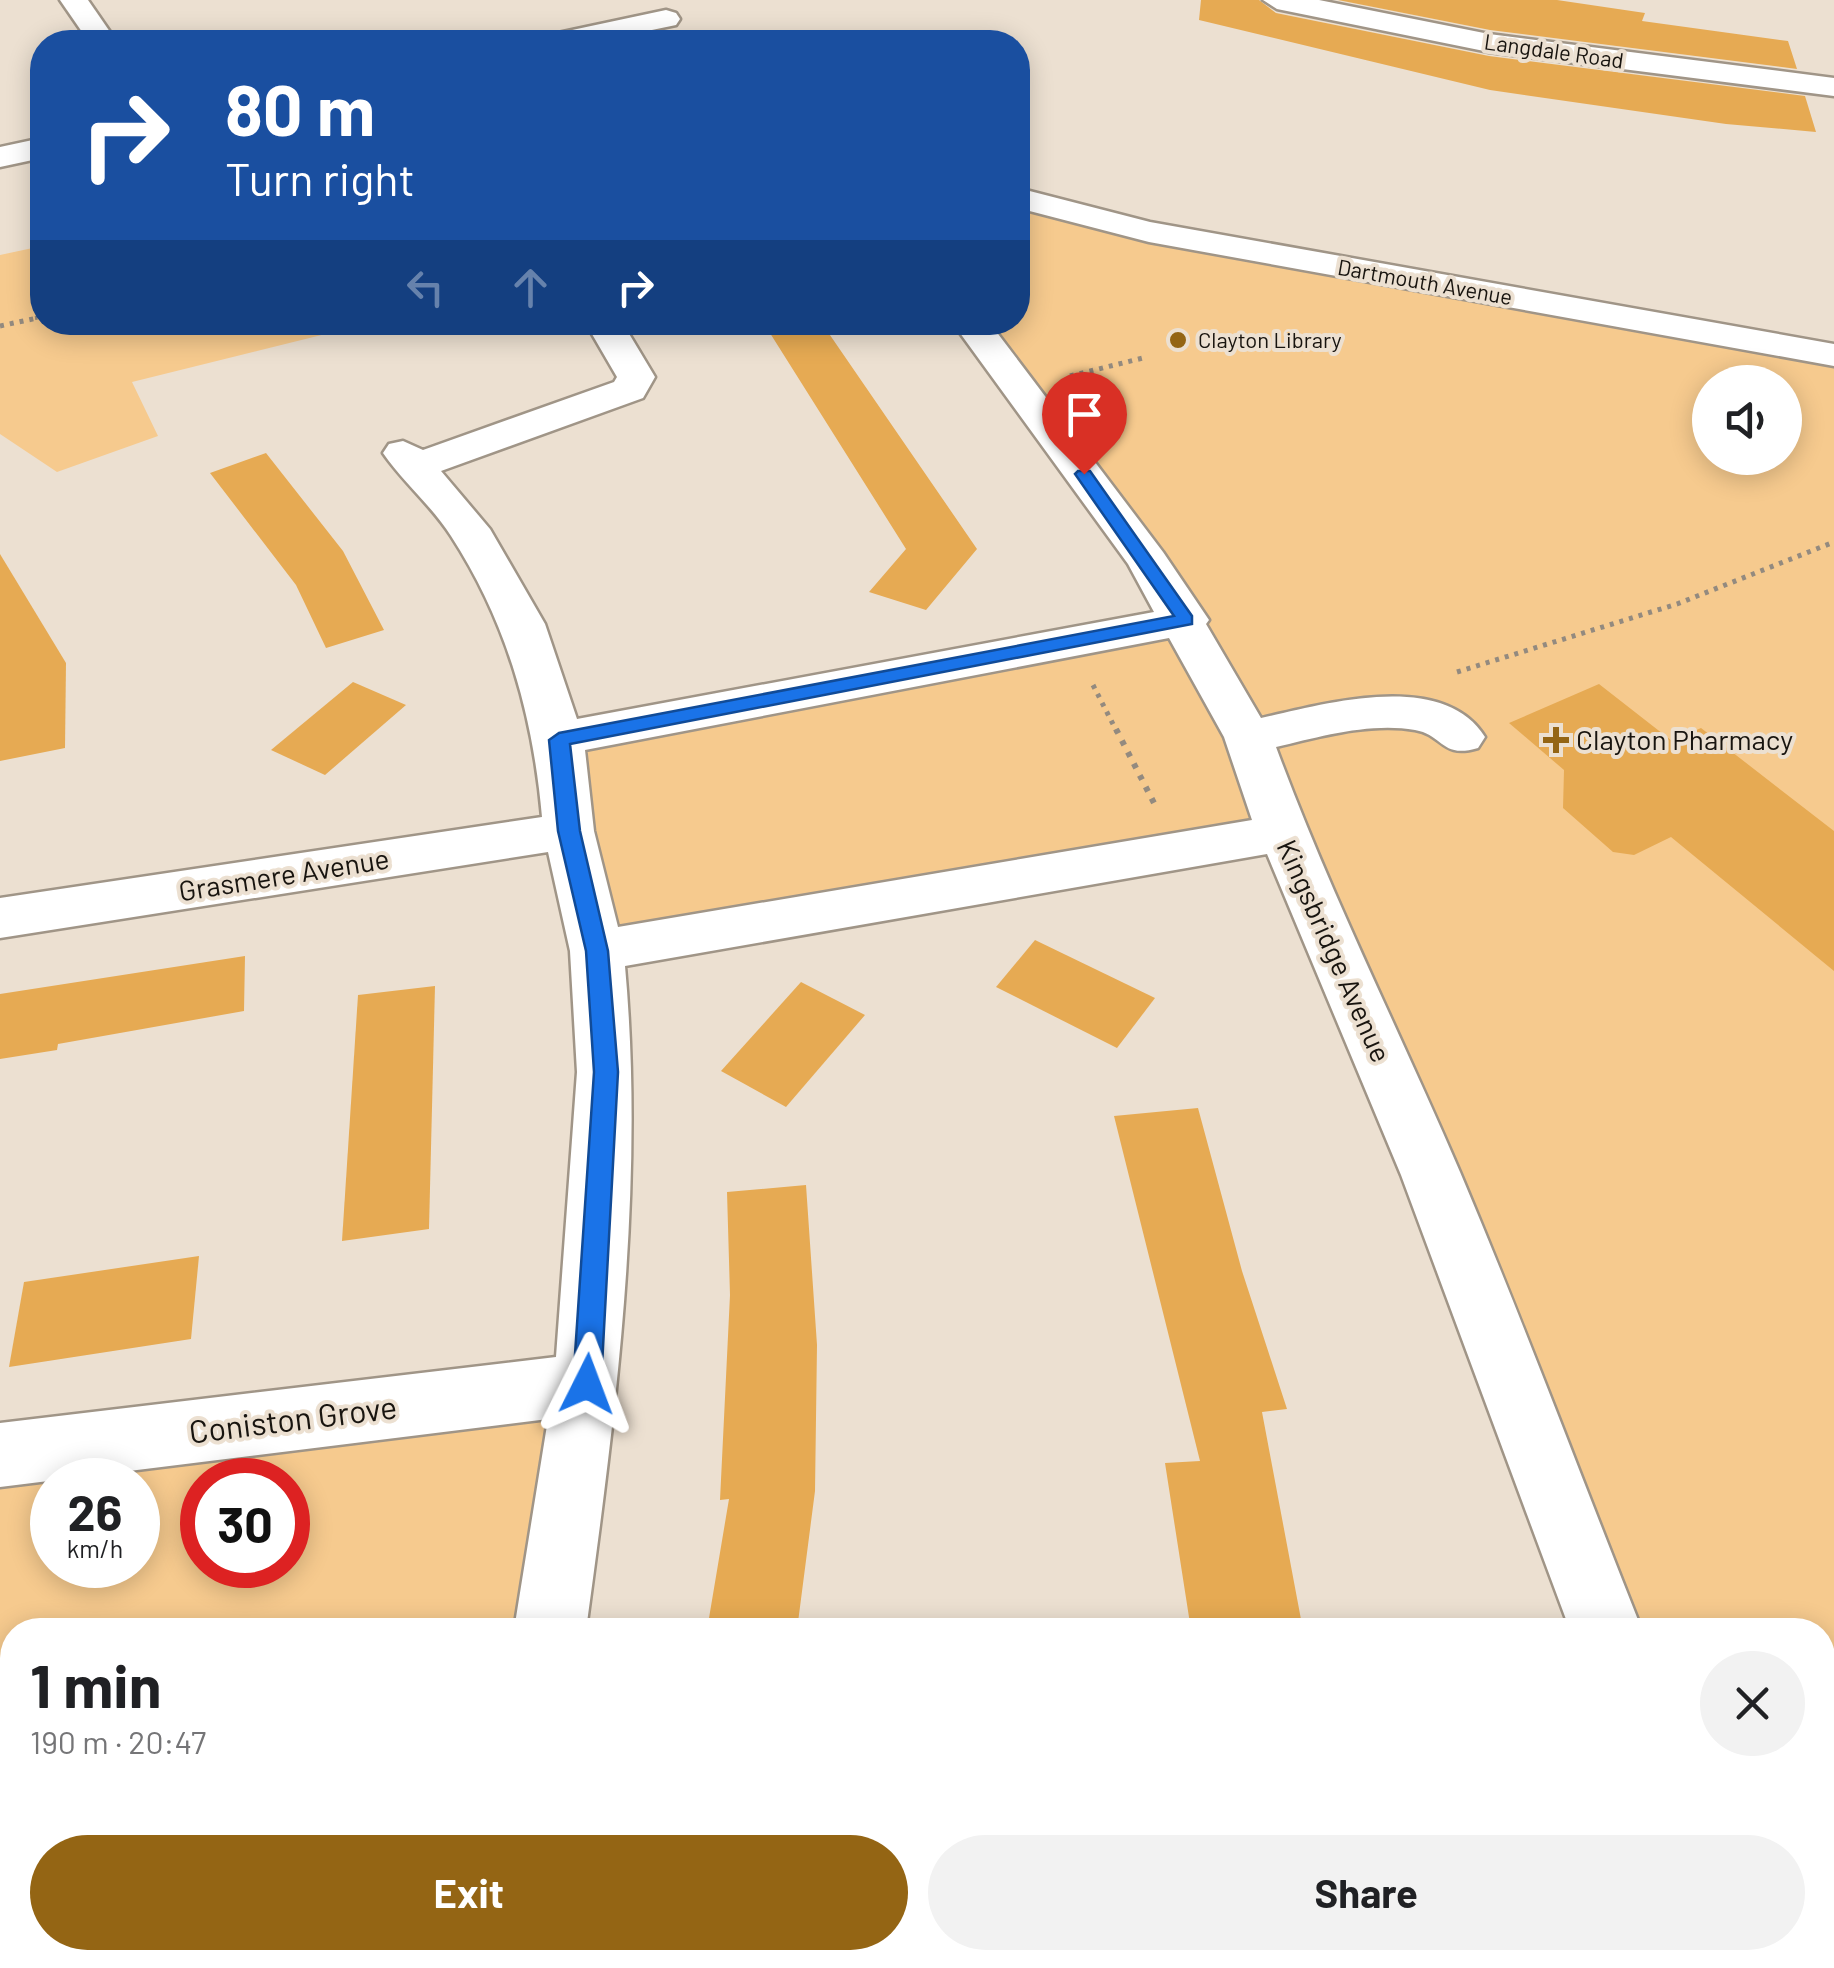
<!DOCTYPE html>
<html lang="en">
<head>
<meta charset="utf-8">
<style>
	body { margin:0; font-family:Barlow,sans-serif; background:#f2f2f2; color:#202124; height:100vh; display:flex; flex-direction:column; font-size:38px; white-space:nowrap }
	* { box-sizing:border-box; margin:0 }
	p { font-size:32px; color:#757577 }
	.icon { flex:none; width:55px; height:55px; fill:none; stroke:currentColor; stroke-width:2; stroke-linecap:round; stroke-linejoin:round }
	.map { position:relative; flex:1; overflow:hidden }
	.details { position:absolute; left:0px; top:1618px; width:1835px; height:352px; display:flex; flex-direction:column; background:#fff; border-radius:40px 40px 0 0; box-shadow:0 5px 25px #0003 }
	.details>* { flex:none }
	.banner { position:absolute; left:30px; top:30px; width:1000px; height:305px; border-radius:40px; box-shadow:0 5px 25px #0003; background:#1a4fa0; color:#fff; overflow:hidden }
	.buttons { position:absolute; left:1692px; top:365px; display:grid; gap:20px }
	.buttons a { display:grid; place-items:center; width:110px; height:110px; border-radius:50%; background:#fff; box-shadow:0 5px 25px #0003; font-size:50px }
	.speed { position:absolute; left:30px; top:1458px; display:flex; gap:20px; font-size:50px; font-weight:700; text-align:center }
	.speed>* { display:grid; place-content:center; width:130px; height:130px; border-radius:50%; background:#fff; box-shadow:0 5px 25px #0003; line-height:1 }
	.speed small { font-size:25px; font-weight:400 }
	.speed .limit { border:15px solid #d22; background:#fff; color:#111 }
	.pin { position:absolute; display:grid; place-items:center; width:85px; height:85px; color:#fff; margin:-102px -42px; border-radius:50% 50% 50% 0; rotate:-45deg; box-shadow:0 0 10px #0007 }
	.pin .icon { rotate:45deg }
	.me { position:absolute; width:110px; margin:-55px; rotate:3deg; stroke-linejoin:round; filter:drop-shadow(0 0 8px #0008) }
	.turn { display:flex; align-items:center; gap:35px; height:210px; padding:0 30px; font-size:45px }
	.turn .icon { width:130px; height:130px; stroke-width:2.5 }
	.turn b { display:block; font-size:70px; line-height:85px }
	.lanes { display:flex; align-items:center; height:95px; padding:0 30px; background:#0003; justify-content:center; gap:50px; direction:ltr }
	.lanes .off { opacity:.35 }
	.round { display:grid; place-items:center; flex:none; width:105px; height:105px; border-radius:52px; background:#f2f2f2 }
	.overview { display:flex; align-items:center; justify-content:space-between; height:170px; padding:0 30px }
	h1 { font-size:60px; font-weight:700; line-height:75px }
	.button { display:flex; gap:20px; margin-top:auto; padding:20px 30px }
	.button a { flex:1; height:115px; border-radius:60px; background:#946514; color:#fff; font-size:40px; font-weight:700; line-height:115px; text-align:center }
	.button a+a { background:#f2f2f2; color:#202124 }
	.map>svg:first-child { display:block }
	.green { fill:#f6ca8e; fill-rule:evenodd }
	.building { fill:#e6aa53 }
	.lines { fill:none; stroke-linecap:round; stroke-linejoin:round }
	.minor-casing { stroke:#a09587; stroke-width:5 }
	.path-far2 { stroke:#938a7f; stroke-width:4; stroke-dasharray:2.5 5; stroke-linecap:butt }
	.path-far1 { stroke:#938a7f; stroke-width:5; stroke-dasharray:4 6; stroke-linecap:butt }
	.path { stroke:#938a7f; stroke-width:6; stroke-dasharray:5 8; stroke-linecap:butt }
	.minor { fill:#fff; fill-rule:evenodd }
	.route { fill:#1a73e8; stroke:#114b97; stroke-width:2.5 }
	.poi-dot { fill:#946514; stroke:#ece0d1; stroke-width:4 }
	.labels { text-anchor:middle; stroke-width:8; stroke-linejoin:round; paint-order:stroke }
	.far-street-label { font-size:22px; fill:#18140f; stroke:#ece0d1 }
	.far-poi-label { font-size:22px; fill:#18140f; stroke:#ece0d1; text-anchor:start }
	.poi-label { font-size:28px; fill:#18140f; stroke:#ece0d1; text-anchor:start }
	.street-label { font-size:28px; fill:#18140f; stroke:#ece0d1 }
	.near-street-label { font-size:32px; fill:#18140f; stroke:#ece0d1 }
</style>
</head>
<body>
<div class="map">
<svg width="1834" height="1968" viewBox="0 0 1834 1968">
	<rect width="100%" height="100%" fill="#ece0d1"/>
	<g class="green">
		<path d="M 1018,198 L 1119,226 L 1834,355 L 1834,1968 L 1714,1968 L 1711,1958 L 1822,1958 L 1822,1630 L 1606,1630 L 1282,833 L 597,951 L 559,740 L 1185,620 L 970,323 L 1018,322 ZM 1710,382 L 1785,382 L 1785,458 L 1710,458 Z"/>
		<path d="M 42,246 L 42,322 L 370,323 L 132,382 L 158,436 L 57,472 L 0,434 L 0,255 Z"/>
		<path d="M 587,1384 L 550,1630 L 12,1630 L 12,1958 L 464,1958 L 461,1968 L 0,1968 L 0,1455 ZM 52,1480 L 138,1480 L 138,1565 L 52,1565 ZM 202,1480 L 288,1480 L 288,1565 L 202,1565 Z"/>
	</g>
	<g class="building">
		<path d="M 1201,0 L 1259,0 L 1276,13 L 1489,56 L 1805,96 L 1816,132 L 1726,124 L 1490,90 L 1199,20 Z"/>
		<path d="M 1338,0 L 1557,0 L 1645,13 L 1642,21 L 1788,41 L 1797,69 L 1490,30 Z"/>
		<path d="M 763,322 L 821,322 L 977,549 L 926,610 L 869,592 L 906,549 Z"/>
		<path d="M 266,453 L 343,551 L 384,630 L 326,648 L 296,585 L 210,473 Z"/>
		<path d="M 0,554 L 66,663 L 65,748 L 0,761 Z"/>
		<path d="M 353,682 L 406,705 L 325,775 L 271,750 Z"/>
		<path d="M 1599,684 L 1672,741 L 1701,728 L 1834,831 L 1834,971 L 1671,837 L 1634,855 L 1613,852 L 1563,808 L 1564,770 L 1509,723 Z"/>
		<path d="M 1035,940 L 1155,998 L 1117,1048 L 996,987 Z"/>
		<path d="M 245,956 L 244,1011 L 58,1044 L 57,1050 L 0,1059 L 0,994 Z"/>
		<path d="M 801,982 L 865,1015 L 786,1107 L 721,1071 Z"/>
		<path d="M 435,986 L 429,1229 L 342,1241 L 358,995 Z"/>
		<path d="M 1198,1108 L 1242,1271 L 1287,1409 L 1262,1412 L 1303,1630 L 1191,1630 L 1165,1463 L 1200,1461 L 1114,1116 Z"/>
		<path d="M 806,1185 L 817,1345 L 815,1491 L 797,1630 L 707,1630 L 729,1499 L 720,1500 L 730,1295 L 727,1192 Z"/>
		<path d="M 199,1256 L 191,1339 L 9,1367 L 24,1282 Z"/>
	</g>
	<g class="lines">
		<g class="minor-casing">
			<g id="minor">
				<path d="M 60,0 L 88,0 L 117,42 L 89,42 Z"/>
				<path d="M 1263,0 L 1319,0 L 1489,34 L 1834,78 L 1834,96 L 1489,52 L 1277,9 Z"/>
				<path d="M 666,10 L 676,13 L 680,19 L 676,25 L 594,42 L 539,42 L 544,36 Z"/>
				<path d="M 42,138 L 42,158 L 0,167 L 0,147 Z"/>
				<path d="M 1018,188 L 1150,222 L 1834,344 L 1834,366 L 1149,242 L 1018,208 Z"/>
				<path d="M 585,322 L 622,322 L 655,377 L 643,398 L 441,471 L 490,529 L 545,624 L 577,719 L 1154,612 L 1128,564 L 952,322 L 989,322 L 1163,552 L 1209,620 L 1206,624 L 1261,718 C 1324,704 1443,669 1485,737 L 1478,748 C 1441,759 1444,735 1415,730 C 1370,722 1319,737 1276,747 C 1329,891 1399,1030 1460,1172 C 1524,1323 1581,1477 1642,1630 L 1570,1630 L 1401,1175 L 1267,854 L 625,966 C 645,1188 616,1410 586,1630 L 514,1630 L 548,1419 L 0,1487 L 0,1423 L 556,1357 L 577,1072 L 570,951 L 548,852 L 0,938 L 0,898 L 542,817 C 533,716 507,622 451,536 C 432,506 403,482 383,453 L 389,444 L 403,441 L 423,450 L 614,382 L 617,377 ZM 1169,638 L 1224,737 L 1252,820 L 618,927 L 594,831 L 585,750 Z"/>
				<path d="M 1822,1829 L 1834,1834 L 1834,1914 L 1822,1909 Z"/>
				<path d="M 1822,1926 L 1834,1932 L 1834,1968 L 1765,1968 L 1762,1958 L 1822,1958 Z"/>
				<path d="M 423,1958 L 505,1958 L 502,1968 L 420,1968 Z"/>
				<path d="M 1670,1958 L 1751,1958 L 1755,1968 L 1673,1968 Z"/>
			</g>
		</g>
		<path class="path-far2" d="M 35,318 L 42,317"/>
		<g class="path-far1">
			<path d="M 0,326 L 42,317"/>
			<path d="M 1070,376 L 1147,357"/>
			<path d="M 1457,672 L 1677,604 L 1834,542"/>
			<path d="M 1093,685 L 1117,732"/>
		</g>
		<path class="path" d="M 1116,729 L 1154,803"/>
		<use href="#minor" class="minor"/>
	</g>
	<path class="route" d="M 1078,471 L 1090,471 L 1192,616 L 1192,624 L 570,744 L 580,831 L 608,951 L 618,1072 L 601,1384 L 597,1393 L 587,1397 L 577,1393 L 573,1384 L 594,1072 L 586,951 L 558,831 L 549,740 L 559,733 L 1174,616 L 1075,474 Z"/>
	<g class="poi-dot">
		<circle cx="1178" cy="340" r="10"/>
		<path d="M1551 725h10v10h10v10h-10v10h-10v-10h-10v-10h10z"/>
	</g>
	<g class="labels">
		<g class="far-street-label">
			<text transform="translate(1554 51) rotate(8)" y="8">Langdale Road</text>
			<text transform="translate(1425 282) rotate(10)" y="8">Dartmouth Avenue</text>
		</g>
		<g class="far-poi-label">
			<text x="1198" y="348">Clayton Library</text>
		</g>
		<g class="poi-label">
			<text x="1576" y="750">Clayton Pharmacy</text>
		</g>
		<g class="street-label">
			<text transform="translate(284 875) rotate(-9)" y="10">Grasmere Avenue</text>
			<text transform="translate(1334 951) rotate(66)" y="10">Kingsbridge Avenue</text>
		</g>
		<g class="near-street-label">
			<text transform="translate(293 1420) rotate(-7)" y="11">Coniston Grove</text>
		</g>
	</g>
</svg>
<div class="buttons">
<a><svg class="icon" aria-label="sound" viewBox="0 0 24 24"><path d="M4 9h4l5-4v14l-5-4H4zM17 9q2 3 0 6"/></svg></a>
</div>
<div class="speed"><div>26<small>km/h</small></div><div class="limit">30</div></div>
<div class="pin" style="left:1084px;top:474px;background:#d93025"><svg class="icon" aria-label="arrive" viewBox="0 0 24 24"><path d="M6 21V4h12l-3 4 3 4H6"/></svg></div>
<svg class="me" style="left:587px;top:1384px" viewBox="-20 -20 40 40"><path d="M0-17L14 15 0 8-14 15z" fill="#1a73e8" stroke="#fff" stroke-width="4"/></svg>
<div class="banner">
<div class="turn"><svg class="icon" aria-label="right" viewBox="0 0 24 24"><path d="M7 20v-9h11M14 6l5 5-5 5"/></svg><div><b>80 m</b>Turn right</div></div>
<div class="lanes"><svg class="icon off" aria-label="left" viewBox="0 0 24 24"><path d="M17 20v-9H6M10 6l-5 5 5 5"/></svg><svg class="icon off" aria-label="ahead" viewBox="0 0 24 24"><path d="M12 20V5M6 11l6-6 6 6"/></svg><svg class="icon" aria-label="right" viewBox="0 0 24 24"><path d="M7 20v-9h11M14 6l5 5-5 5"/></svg></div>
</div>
<section class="details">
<div class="overview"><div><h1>1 min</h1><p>190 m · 20:47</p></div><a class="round"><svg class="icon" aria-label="close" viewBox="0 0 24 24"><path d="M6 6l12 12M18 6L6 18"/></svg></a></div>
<div class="button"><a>Exit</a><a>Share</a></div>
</section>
</div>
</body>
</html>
